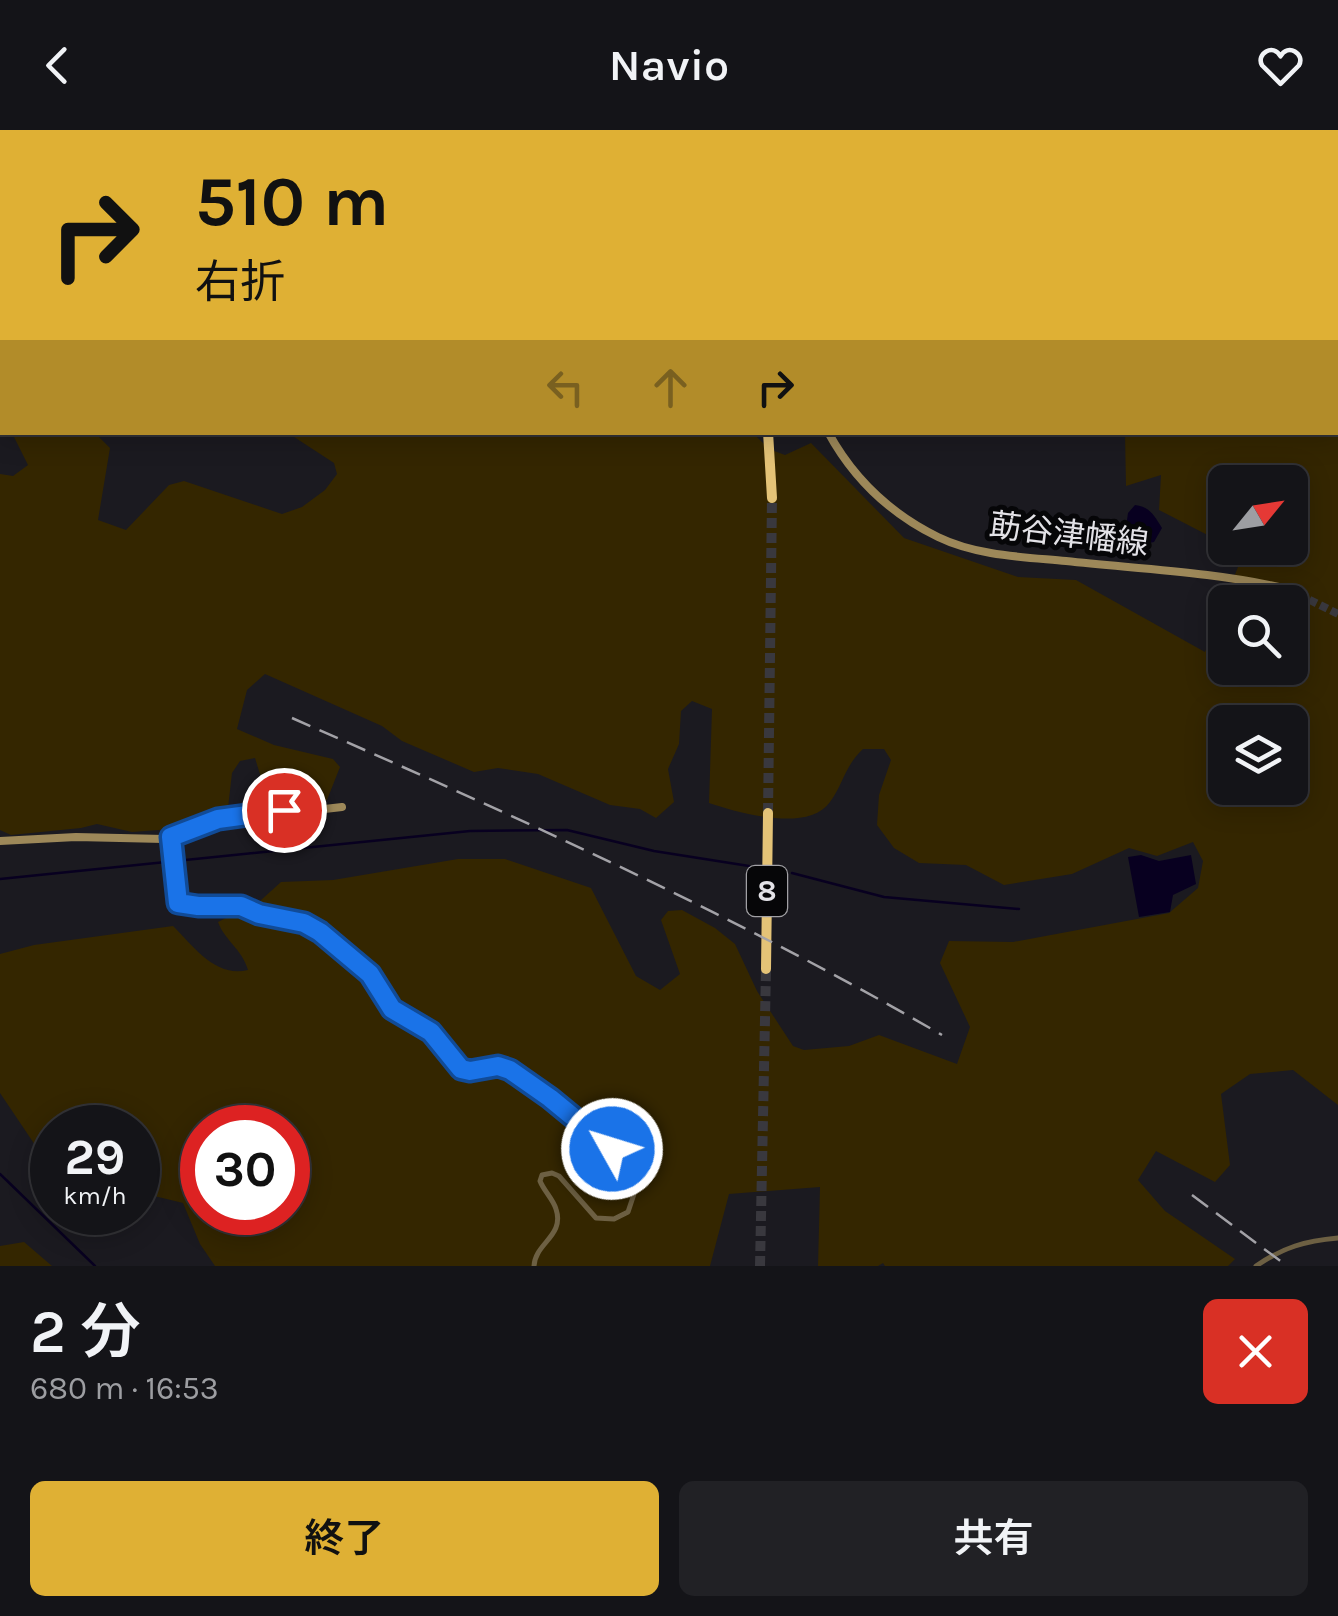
<!DOCTYPE html>
<html lang="ja">
<head>
<meta charset="utf-8">
<style>
	body { margin:0; font-family:Karla,"Noto Sans JP",sans-serif; background:#212125; color:#f1f3f6; height:100vh; display:flex; flex-direction:column; font-size:38px; white-space:nowrap }
	* { box-sizing:border-box; margin:0 }
	p { font-size:32px; color:#9d9ea2 }
	.icon { flex:none; width:55px; height:55px; fill:none; stroke:currentColor; stroke-width:2; stroke-linecap:round; stroke-linejoin:round }
	.map { position:relative; height:1136px; overflow:hidden }
	.drawer { display:flex; flex-direction:column; background:#141418; flex:1 }
	.drawer>* { flex:none }
	.top-card { position:absolute; left:0px; top:0px; width:1340px; height:305px; box-shadow:0 5px 25px #0003,0 0 0 2px #333337; background:#dfb034; color:#111; overflow:hidden }
	.needle { width:65px; rotate:60deg }
	.buttons { position:absolute; left:1208px; top:335px; display:grid; gap:20px }
	.buttons a { display:grid; place-items:center; width:100px; height:100px; border-radius:15px; background:#141418; box-shadow:0 5px 25px #0003,0 0 0 2px #333337; font-size:50px }
	.speed { position:absolute; left:30px; top:975px; display:flex; gap:20px; font-size:50px; font-weight:700; text-align:center }
	.speed>* { display:grid; place-content:center; width:130px; height:130px; border-radius:50%; background:#141418; box-shadow:0 5px 25px #0003,0 0 0 2px #333337; line-height:1 }
	.speed small { font-size:25px; font-weight:400 }
	.speed .limit { border:15px solid #d22; background:#fff; color:#111 }
	.pin { position:absolute; display:grid; place-items:center; width:85px; height:85px; color:#fff; margin:-42px; border:5px solid #fff; border-radius:50%; box-shadow:0 2px 10px #0007 }
	.me { position:absolute; width:110px; margin:-55px; rotate:309deg; stroke-linejoin:round; filter:drop-shadow(0 0 8px #0008) }
	.turn { display:flex; align-items:center; gap:35px; height:210px; padding:0 30px; font-size:45px }
	.turn .icon { width:130px; height:130px; stroke-width:2.5 }
	.turn b { display:block; font-size:70px; line-height:85px }
	.lanes { display:flex; align-items:center; height:95px; padding:0 30px; background:#0003; justify-content:center; gap:50px; direction:ltr }
	.lanes .off { opacity:.35 }
	.round { display:grid; place-items:center; flex:none; width:105px; height:105px; border-radius:15px; background:#212125 }
	.overview { display:flex; align-items:center; justify-content:space-between; height:170px; padding:0 30px }
	h1 { font-size:60px; font-weight:600; line-height:75px }
	.action { display:flex; gap:20px; margin-top:auto; padding:20px 30px }
	.action a { flex:1; height:115px; border-radius:15px; background:#dfb034; color:#111; font-size:40px; font-weight:600; line-height:115px; text-align:center }
	.action a+a { background:#212125; color:#f1f3f6 }
	header { display:flex; justify-content:space-between; align-items:center; height:130px; padding:0 30px; background:#141418; font-size:45px; font-weight:600 }
	.map>svg:first-child { display:block }
	.green { fill:#342600; fill-rule:evenodd }
	.water { fill:#080020 }
	.lines { fill:none; stroke-linecap:round; stroke-linejoin:round }
	.stream { stroke:#080020; stroke-width:2.5 }
	.secondary-tunnel { stroke:#39383e; stroke-width:8; stroke-dasharray:8 4; stroke-linecap:butt }
	.highway-tunnel { stroke:#39383e; stroke-width:10; stroke-dasharray:10 5; stroke-linecap:butt }
	.street { stroke:#6d6043; stroke-width:5 }
	.secondary { stroke:#9d8859; stroke-width:8 }
	.highway { stroke:#e4c377; stroke-width:10 }
	.rail { stroke:#a3a2a7; stroke-width:2.5; stroke-dasharray:20 10; stroke-linecap:butt }
	.route-casing { stroke:#114b97; stroke-width:25 }
	.route { stroke:#1a73e8; stroke-width:18 }
	.labels { text-anchor:middle; stroke-width:10; stroke-linejoin:round; paint-order:stroke }
	.shield { fill:#060608; stroke:#a1a0a4; stroke-width:2.5 }
	.shield-label { font-size:30px; font-weight:bold; fill:#e3e2e7 }
	.street-label { font-size:32px; fill:#e3e2e7; stroke:#060608 }
</style>
</head>
<body>
<header><svg class="icon" aria-label="back" viewBox="0 0 24 24"><path d="M15 5l-7 7 7 7"/></svg>Navio<svg class="icon" aria-label="heart" viewBox="0 0 24 24"><path d="M12 20l-8-8c-3-5 5-10 8-4 3-6 11-1 8 4z"/></svg></header>
<div class="map">
<svg width="1338" height="1136" viewBox="0 0 1338 1136">
	<rect width="100%" height="100%" fill="#1b1a20"/>
	<g class="green">
		<path d="M 829,0 L 1149,0 L 1149,2 Z"/>
		<path d="M 1338,151 L 1338,975 L 1293,940 L 1250,944 L 1221,964 L 1230,1035 L 1215,1052 L 1156,1021 L 1138,1050 L 1165,1081 L 1235,1129 L 1228,1136 L 885,1136 L 883,1133 L 878,1136 L 818,1136 L 820,1057 L 729,1064 L 710,1136 L 215,1136 L 200,1114 L 183,1073 L 138,1062 L 138,998 L 52,998 L 52,1022 L 35,1015 L 0,963 L 0,824 L 34,815 L 173,796 C 194,817 216,848 248,840 C 242,819 225,811 218,792 L 260,771 L 281,752 L 333,750 L 458,729 L 505,729 L 591,758 L 636,846 L 660,860 L 680,844 L 661,790 L 668,781 L 682,780 L 715,798 L 735,814 L 757,861 L 793,916 L 804,920 L 849,916 L 879,905 L 957,934 L 970,897 L 940,833 L 949,811 L 1013,812 L 1169,783 L 1198,758 L 1203,731 L 1193,712 L 1157,726 L 1129,718 L 1072,744 L 1004,755 L 966,735 L 919,733 L 894,718 L 877,695 L 879,665 L 891,630 L 884,619 L 863,619 C 844,637 844,653 830,672 C 808,703 739,683 709,673 L 712,579 L 692,571 L 681,581 L 679,614 L 668,639 L 674,672 L 656,688 L 640,679 L 610,675 L 538,644 L 498,638 L 474,642 L 402,611 L 382,596 L 265,544 L 247,560 L 237,599 L 274,615 L 333,629 L 340,637 L 327,670 L 309,675 L 267,667 L 255,628 L 240,631 L 232,643 L 228,678 L 172,699 L 132,702 L 97,694 L 81,698 L 11,705 L 0,700 L 0,344 L 13,346 L 28,335 L 12,303 L 95,303 L 110,318 L 98,390 L 126,400 L 169,355 L 184,351 L 282,384 L 302,377 L 325,360 L 337,344 L 334,333 L 288,303 L 752,302 L 769,319 L 785,325 L 811,313 L 904,408 L 1018,447 L 1076,450 L 1205,522 L 1243,424 L 1232,418 L 1290,418 L 1290,352 L 1225,352 L 1225,414 L 1159,380 L 1161,345 L 1126,356 L 1125,303 L 1338,302 ZM 1225,472 L 1290,472 L 1290,538 L 1225,538 ZM 1225,592 L 1290,592 L 1290,658 L 1225,658 ZM 202,998 L 288,998 L 288,1082 L 202,1082 Z"/>
		<path d="M 24,1112 L 52,1136 L 0,1136 L 0,1116 Z"/>
	</g>
	<g class="water">
		<path d="M 1135,375 C 1150,377 1154,385 1162,398 L 1154,412 L 1139,415 L 1125,404 L 1128,383 Z"/>
		<path d="M 1141,725 L 1159,731 L 1191,725 L 1196,754 L 1173,765 L 1170,782 L 1139,787 L 1128,727 Z"/>
	</g>
	<g class="lines">
		<g class="stream">
			<path d="M 315,2 L 319,0"/>
			<path d="M 0,129 L 2,129"/>
			<path d="M 792,743 L 884,767 L 1019,779"/>
			<path d="M 0,749 L 470,701 L 567,700 L 654,721 L 749,736"/>
			<path d="M 0,1044 L 95,1136"/>
		</g>
		<path class="secondary-tunnel" d="M 1288,459 L 1338,484"/>
		<g class="highway-tunnel">
			<path d="M 768,683 L 772,368"/>
			<path d="M 760,1136 L 766,839"/>
		</g>
		<g class="street">
			<path d="M 603,0 L 605,2"/>
			<path d="M 0,264 L 2,264"/>
			<path d="M 171,707 L 178,773 L 197,777 L 241,776 L 259,785 L 304,793 L 320,802 L 370,844 L 392,879 L 431,902 L 461,939 L 470,941 L 499,935 L 550,968 L 612,1019 L 628,1036 L 636,1058 L 628,1082 L 614,1089 L 596,1088 L 559,1046 L 552,1043 L 542,1045 L 540,1051 C 544,1061 553,1069 556,1079 C 565,1106 535,1113 534,1136"/>
			<path d="M 1256,1136 C 1284,1117 1305,1111 1338,1108"/>
		</g>
		<g class="secondary">
			<path d="M 762,0 L 765,2"/>
			<path d="M 419,2 L 424,0"/>
			<path d="M 0,139 L 2,139"/>
			<path d="M 828,302 C 853,348 891,384 938,407 C 977,426 1024,427 1066,431 C 1140,439 1216,442 1288,459"/>
			<path d="M 0,711 L 76,707 L 164,709 L 219,689 L 284,679 L 307,681 L 342,677"/>
		</g>
		<g class="highway">
			<path d="M 683,0 L 684,2"/>
			<path d="M 700,0 L 701,2"/>
			<path d="M 727,0 L 728,2"/>
			<path d="M 768,302 L 772,368"/>
			<path d="M 766,839 L 768,683"/>
		</g>
		<g class="rail">
			<path d="M 292,588 C 513,685 733,784 942,905"/>
			<path d="M 1192,1065 L 1287,1136"/>
		</g>
	</g>
	<g class="lines">
		<g class="route-casing">
			<path id="route" d="M 284,680 L 218,689 L 171,707 L 178,773 L 198,776 L 241,776 L 259,784 L 304,793 L 320,802 L 370,844 L 392,879 L 431,902 L 461,939 L 470,941 L 498,936 L 510,940 L 550,968 L 612,1019"/>
		</g>
		<use href="#route" class="route"/>
	</g>
	<g class="labels">
		<rect class="shield" x="747" y="736" width="40" height="50" rx="8"/>
		<g class="shield-label">
			<text x="767" y="771">8</text>
		</g>
		<g class="street-label">
			<text transform="translate(1069 404) rotate(7)" y="11">莇谷津幡線</text>
		</g>
	</g>
</svg>
<div class="buttons">
<a><svg class="needle" viewBox="-14 -14 28 28"><path d="M0-13l5 13h-10z" fill="#e53935"/><path d="M0 13l5-13h-10z" fill="#9d9ea2"/></svg></a>
<a><svg class="icon" aria-label="search" viewBox="0 0 24 24"><circle cx="10" cy="10" r="6"/><path d="M15 15l6 6"/></svg></a>
<a><svg class="icon" aria-label="layers" viewBox="0 0 24 24"><path d="M12 4l9 5-9 5-9-5zM3 14l9 5 9-5"/></svg></a>
</div>
<div class="speed"><div>29<small>km/h</small></div><div class="limit">30</div></div>
<div class="pin" style="left:284px;top:680px;background:#d93025"><svg class="icon" aria-label="arrive" viewBox="0 0 24 24"><path d="M6 21V4h12l-3 4 3 4H6"/></svg></div>
<svg class="me" style="left:612px;top:1019px" viewBox="-20 -20 40 40"><circle r="17" fill="#1a73e8" stroke="#fff" stroke-width="3"/><path d="M0-11L8 9 0 5-8 9z" fill="#fff"/></svg>
<div class="top-card">
<div class="turn"><svg class="icon" aria-label="right" viewBox="0 0 24 24"><path d="M7 20v-9h11M14 6l5 5-5 5"/></svg><div><b>510 m</b>右折</div></div>
<div class="lanes"><svg class="icon off" aria-label="left" viewBox="0 0 24 24"><path d="M17 20v-9H6M10 6l-5 5 5 5"/></svg><svg class="icon off" aria-label="ahead" viewBox="0 0 24 24"><path d="M12 20V5M6 11l6-6 6 6"/></svg><svg class="icon" aria-label="right" viewBox="0 0 24 24"><path d="M7 20v-9h11M14 6l5 5-5 5"/></svg></div>
</div>
</div>
<section class="drawer">
<div class="overview"><div><h1>2 分</h1><p>680 m · 16:53</p></div><a class="round" style="background:#d93025;color:#fff"><svg class="icon" aria-label="close" viewBox="0 0 24 24"><path d="M6 6l12 12M18 6L6 18"/></svg></a></div>
<div class="action"><a>終了</a><a>共有</a></div>
</section>
</body>
</html>
